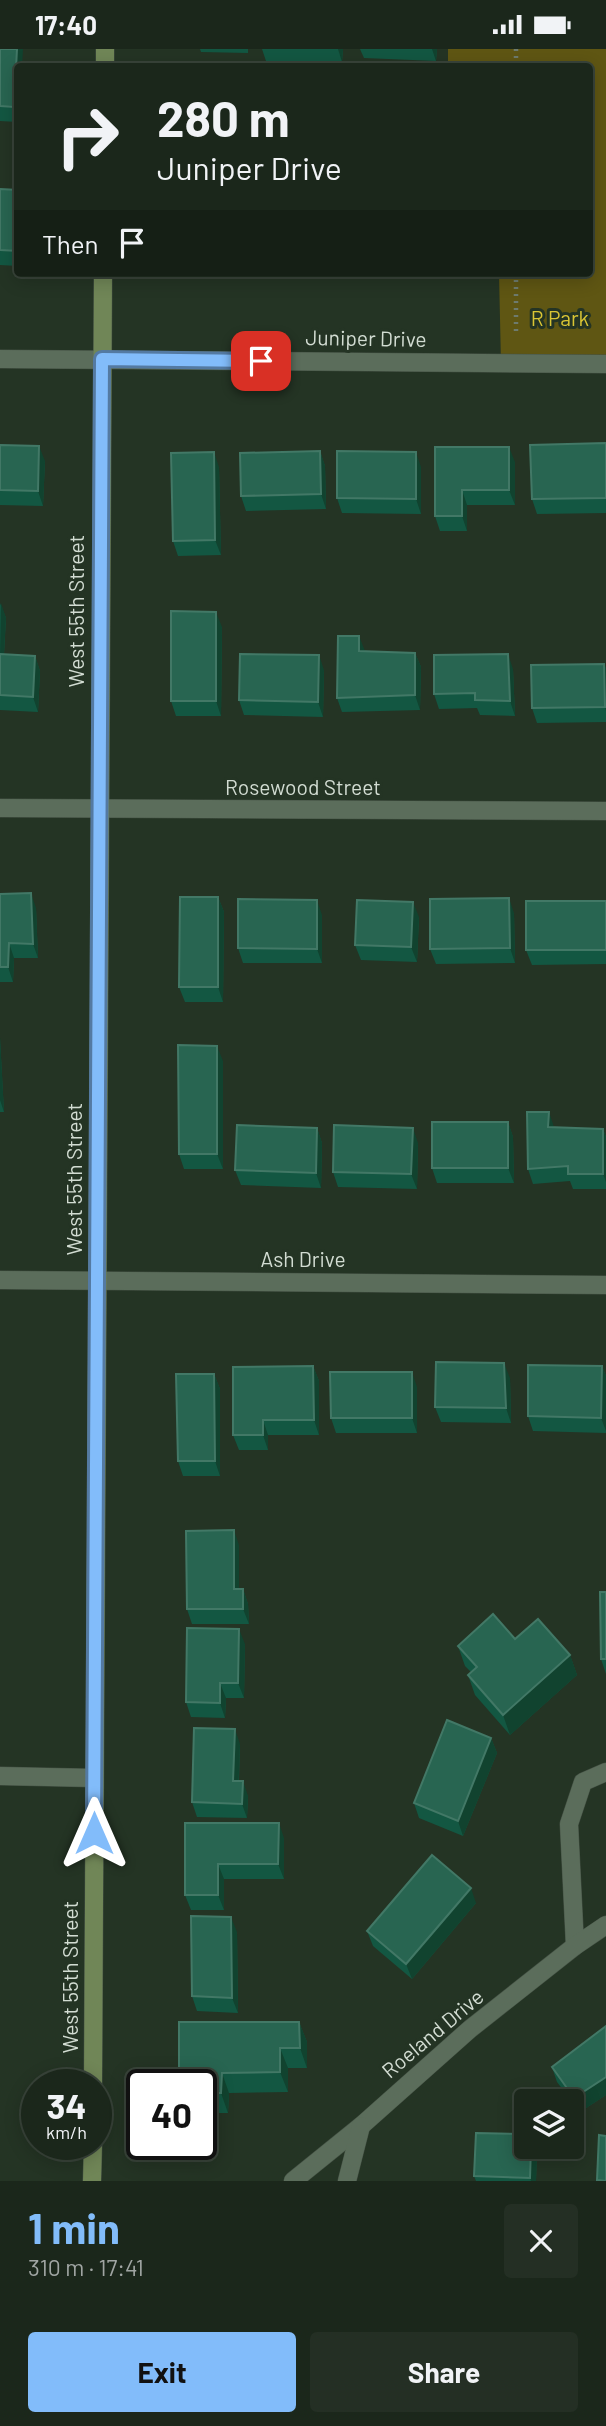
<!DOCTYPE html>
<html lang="en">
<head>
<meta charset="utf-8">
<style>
	body { margin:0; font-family:Barlow,sans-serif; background:#242f24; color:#f1f3f6; height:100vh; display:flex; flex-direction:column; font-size:26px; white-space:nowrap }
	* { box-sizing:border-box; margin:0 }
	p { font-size:23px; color:#a0a5a3 }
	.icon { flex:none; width:38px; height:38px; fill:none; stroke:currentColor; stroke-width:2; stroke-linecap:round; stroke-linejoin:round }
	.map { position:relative; height:2132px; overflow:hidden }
	.details { display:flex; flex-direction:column; background:#1b271b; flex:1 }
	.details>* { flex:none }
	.guide { position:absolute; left:14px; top:14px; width:579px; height:214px; border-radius:7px; box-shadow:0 4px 18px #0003,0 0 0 2px #39443a; background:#1b271b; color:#f1f3f6; overflow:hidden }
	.buttons { position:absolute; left:514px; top:2040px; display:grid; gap:14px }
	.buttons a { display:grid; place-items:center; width:70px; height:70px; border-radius:7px; background:#1b271b; box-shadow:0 4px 18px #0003,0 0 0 2px #39443a; font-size:35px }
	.speed { position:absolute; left:21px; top:2020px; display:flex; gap:14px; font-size:35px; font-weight:700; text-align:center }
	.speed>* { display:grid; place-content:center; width:91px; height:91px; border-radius:50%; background:#1b271b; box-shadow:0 4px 18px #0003,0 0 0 2px #39443a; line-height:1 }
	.speed small { font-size:18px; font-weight:400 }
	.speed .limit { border:4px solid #111; border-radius:10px; background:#fff; color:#111 }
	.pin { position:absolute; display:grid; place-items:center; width:60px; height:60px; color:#fff; margin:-30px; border-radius:14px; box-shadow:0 4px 10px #0006 }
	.me { position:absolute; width:77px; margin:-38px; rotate:0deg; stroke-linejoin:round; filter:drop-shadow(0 0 5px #0008) }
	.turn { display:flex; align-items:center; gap:24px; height:147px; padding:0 28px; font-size:32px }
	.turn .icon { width:91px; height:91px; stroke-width:2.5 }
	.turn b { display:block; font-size:49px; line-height:60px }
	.then { display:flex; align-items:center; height:66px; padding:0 28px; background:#0003; gap:14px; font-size:26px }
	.round { display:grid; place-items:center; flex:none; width:74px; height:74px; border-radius:7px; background:#242f24 }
	.summary { display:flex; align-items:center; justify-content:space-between; height:119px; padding:0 28px }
	h1 { font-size:42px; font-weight:700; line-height:52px; color:#82bcfa }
	.button { display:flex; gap:14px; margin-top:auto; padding:14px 28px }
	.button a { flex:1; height:80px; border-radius:7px; background:#82bcfa; color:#111; font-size:28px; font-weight:700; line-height:80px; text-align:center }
	.button a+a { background:#242f24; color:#f1f3f6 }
	.status { display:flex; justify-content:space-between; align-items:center; height:49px; padding:0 35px; background:#1b271b; direction:ltr }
	.status svg { height:19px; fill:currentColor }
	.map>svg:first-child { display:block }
	.green { fill:#5f5613 }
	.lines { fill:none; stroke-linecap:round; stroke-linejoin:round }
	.street-casing { stroke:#445144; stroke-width:19 }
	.secondary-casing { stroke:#445144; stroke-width:19 }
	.path { stroke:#6e7b6e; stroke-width:4.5; stroke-dasharray:2 5; stroke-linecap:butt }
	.street { stroke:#5b6d5b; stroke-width:18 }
	.secondary { stroke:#708657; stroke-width:18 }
	.wall { fill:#135742 }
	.shaded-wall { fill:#11432f }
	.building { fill:#286551; stroke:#427866; stroke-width:2 }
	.route-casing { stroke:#547aa2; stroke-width:18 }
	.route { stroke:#82bcfa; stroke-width:12 }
	.labels { text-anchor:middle; stroke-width:6; stroke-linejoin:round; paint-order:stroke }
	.park-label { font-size:21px; fill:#d9c534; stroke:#243424 }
	.street-label { font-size:21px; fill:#d2dcd2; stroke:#243424 }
</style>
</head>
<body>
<div class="status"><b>17:40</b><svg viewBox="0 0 49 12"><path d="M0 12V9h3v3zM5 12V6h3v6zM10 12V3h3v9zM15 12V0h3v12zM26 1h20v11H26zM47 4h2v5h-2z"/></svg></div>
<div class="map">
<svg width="606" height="2132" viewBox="0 0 606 2132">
	<rect width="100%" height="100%" fill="#243424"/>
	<path class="green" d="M 448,0 L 606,0 L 606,315 L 501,315 L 499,224 L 590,224 L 590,18 L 448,18 Z"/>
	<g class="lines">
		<g class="street-casing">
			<g id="street">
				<path d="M 0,310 L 606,315"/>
				<path d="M 0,759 L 606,762"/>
				<path d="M 0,1231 L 606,1236"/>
				<path d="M 0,1727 L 94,1729"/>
				<path d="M 575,1897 L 569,1775 L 583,1733 L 606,1723"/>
				<path d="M 293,2132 L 361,2077 L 470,1980 L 575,1897 L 606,1876"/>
				<path d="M 347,2132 L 361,2077"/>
			</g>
		</g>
		<g class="secondary-casing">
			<g id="secondary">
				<path d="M 105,18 L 105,0"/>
				<path d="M 93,2035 L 103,224"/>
				<path d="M 92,2132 L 93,2095"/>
			</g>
		</g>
		<g class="path">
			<path d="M 516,0 L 516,18"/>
			<path d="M 516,224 L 516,287"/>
		</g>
		<use href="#street" class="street"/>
		<use href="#secondary" class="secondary"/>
	</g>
	<g class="wall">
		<path d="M 0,0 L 18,18 L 18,73 L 0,72 Z"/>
		<path d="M 200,0 L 248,0 L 248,4 L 201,3 Z"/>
		<path d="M 262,0 L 343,0 L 342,13 L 266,12 Z"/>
		<path d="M 360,0 L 437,0 L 436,12 L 364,9 Z"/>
		<path d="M 0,140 L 18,141 L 18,217 L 0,216 Z"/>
		<path d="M 606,395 L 606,464 L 537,465 L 532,450 Z"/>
		<path d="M 0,396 L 45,412 L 43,457 L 0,456 Z"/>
		<path d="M 435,398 L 515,413 L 515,456 L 467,456 L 467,482 L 440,482 L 435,467 Z"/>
		<path d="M 320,402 L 325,417 L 326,460 L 246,462 L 241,447 Z"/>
		<path d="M 219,418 L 221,506 L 178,507 L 173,492 Z"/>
		<path d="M 421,418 L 421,465 L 342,464 L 337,449 Z"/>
		<path d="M 0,554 L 6,569 L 4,606 L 35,607 L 40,622 L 38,663 L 0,661 Z"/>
		<path d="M 222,578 L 221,667 L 176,667 L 171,652 Z"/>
		<path d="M 415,604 L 421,618 L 420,661 L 342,663 L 337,649 Z"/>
		<path d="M 604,615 L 606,620 L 606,673 L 537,674 L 532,659 Z"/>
		<path d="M 513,620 L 515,667 L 480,666 L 477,659 L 439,660 L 434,645 Z"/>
		<path d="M 324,621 L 323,668 L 244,666 L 239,651 Z"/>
		<path d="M 0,845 L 36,859 L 38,909 L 14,909 L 13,933 L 0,933 Z"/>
		<path d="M 218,848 L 224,863 L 223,953 L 185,953 L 179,938 Z"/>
		<path d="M 606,852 L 606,915 L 532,916 L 526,901 Z"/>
		<path d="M 514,864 L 515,914 L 436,915 L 430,900 Z"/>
		<path d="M 322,866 L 322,914 L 243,914 L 238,899 Z"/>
		<path d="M 419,868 L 417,913 L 361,911 L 355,896 Z"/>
		<path d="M 0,989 L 4,1063 L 0,1063 Z"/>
		<path d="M 223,1012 L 223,1120 L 184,1120 L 179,1105 Z"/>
		<path d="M 508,1073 L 513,1088 L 514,1134 L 437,1134 L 432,1119 Z"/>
		<path d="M 317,1079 L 322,1094 L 321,1139 L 241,1136 L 235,1121 Z"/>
		<path d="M 554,1079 L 603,1080 L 606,1088 L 606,1140 L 573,1140 L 570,1132 L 533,1135 L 528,1120 Z"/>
		<path d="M 418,1094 L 417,1140 L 338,1138 L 333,1123 Z"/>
		<path d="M 313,1317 L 319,1332 L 319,1386 L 268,1386 L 268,1401 L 239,1401 L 233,1386 Z"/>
		<path d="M 602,1317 L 606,1327 L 606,1384 L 533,1382 L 528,1367 Z"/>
		<path d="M 214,1325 L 220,1340 L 220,1427 L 183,1427 L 178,1412 Z"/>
		<path d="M 510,1329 L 511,1374 L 441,1373 L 435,1358 Z"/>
		<path d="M 417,1338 L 417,1384 L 336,1384 L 331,1369 Z"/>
		<path d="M 239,1496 L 239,1540 L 243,1540 L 248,1555 L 249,1575 L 192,1575 L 187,1560 Z"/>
		<path d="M 606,1543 L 606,1625 L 601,1610 Z"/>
		<path d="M 515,1590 L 570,1606 L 577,1626 L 510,1686 L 475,1646 L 468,1626 L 471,1623 L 465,1617 L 458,1597 Z"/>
		<path d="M 245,1595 L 244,1649 L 226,1649 L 225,1669 L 191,1668 L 186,1653 Z"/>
		<path d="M 491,1689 L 497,1704 L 463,1787 L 419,1769 L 414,1754 Z"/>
		<path d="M 240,1695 L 239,1732 L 248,1747 L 247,1769 L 197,1768 L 192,1753 Z"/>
		<path d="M 185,1774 L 284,1789 L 284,1830 L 224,1830 L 224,1861 L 191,1861 L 185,1846 Z"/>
		<path d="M 476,1854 L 412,1930 L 373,1897 L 367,1882 Z"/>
		<path d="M 237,1883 L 238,1964 L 197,1962 L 192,1947 Z"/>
		<path d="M 299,1973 L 307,1993 L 307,2019 L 288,2019 L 288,2043 L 229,2044 L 228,2064 L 201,2064 L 201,2035 Z"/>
		<path d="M 606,1977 L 606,2046 L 580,2063 L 557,2033 L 552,2018 Z"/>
		<path d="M 537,2100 L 536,2132 L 476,2132 L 474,2127 Z"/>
	</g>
	<g class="shaded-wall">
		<path d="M 17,0 L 23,0 L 22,18 L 18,18 L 18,66 L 14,58 Z"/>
		<path d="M 338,0 L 343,0 L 342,13 Z"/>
		<path d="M 432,0 L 437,0 L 436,12 Z"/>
		<path d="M 39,397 L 45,412 L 43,457 L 38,442 Z"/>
		<path d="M 509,398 L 515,413 L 515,456 L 509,441 Z"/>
		<path d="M 320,402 L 325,417 L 326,460 L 321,445 Z"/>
		<path d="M 214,403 L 219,418 L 221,506 L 215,491 Z"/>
		<path d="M 416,403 L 421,418 L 421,465 L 416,450 Z"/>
		<path d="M 462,441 L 467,456 L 467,482 L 462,467 Z"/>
		<path d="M 1,554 L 6,569 L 3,620 L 0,611 Z"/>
		<path d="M 216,563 L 222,578 L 221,667 L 216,652 Z"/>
		<path d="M 359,587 L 365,602 L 359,602 Z"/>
		<path d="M 415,604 L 421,618 L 420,661 L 415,646 Z"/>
		<path d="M 508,605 L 513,620 L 515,667 L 510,652 Z"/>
		<path d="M 319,606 L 324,621 L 323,668 L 318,653 Z"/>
		<path d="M 35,607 L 40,622 L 38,663 L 33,648 Z"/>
		<path d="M 604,615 L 606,620 L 606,662 L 605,658 Z"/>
		<path d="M 31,844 L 36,859 L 38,909 L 33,895 Z"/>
		<path d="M 218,848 L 224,863 L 223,953 L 218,938 Z"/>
		<path d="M 509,849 L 514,864 L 515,914 L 510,899 Z"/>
		<path d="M 317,851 L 322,866 L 322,914 L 317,900 Z"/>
		<path d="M 413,853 L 419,868 L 417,913 L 411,898 Z"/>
		<path d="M 9,894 L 14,909 L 13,933 L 8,918 Z"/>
		<path d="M 0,989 L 4,1063 L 0,1051 Z"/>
		<path d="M 217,997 L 223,1012 L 223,1120 L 217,1105 Z"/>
		<path d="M 549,1063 L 554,1078 L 554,1093 L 548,1078 Z"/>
		<path d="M 508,1073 L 513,1088 L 514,1134 L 508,1119 Z"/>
		<path d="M 317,1079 L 322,1094 L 321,1139 L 316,1124 Z"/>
		<path d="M 413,1079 L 418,1094 L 417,1140 L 411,1125 Z"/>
		<path d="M 603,1080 L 606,1088 L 606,1133 L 603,1125 Z"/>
		<path d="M 504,1314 L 510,1329 L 511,1374 L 506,1359 Z"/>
		<path d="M 313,1317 L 319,1332 L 319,1386 L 314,1371 Z"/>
		<path d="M 602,1317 L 606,1327 L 606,1382 L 601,1369 Z"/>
		<path d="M 412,1323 L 417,1338 L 417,1384 L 412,1369 Z"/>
		<path d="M 214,1325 L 220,1340 L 220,1427 L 215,1412 Z"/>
		<path d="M 263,1371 L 268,1386 L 268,1401 L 263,1386 Z"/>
		<path d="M 234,1481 L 239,1496 L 239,1555 L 234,1540 Z"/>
		<path d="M 243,1540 L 248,1555 L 249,1575 L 243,1560 Z"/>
		<path d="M 239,1580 L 245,1595 L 244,1649 L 238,1634 Z"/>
		<path d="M 570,1606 L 577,1626 L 510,1686 L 503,1666 Z"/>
		<path d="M 220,1634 L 226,1649 L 225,1669 L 220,1654 Z"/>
		<path d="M 235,1680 L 240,1695 L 238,1747 L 233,1732 Z"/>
		<path d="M 491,1689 L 497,1704 L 463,1787 L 458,1772 Z"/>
		<path d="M 243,1732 L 248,1747 L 247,1769 L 242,1755 Z"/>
		<path d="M 279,1774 L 284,1789 L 284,1830 L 278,1815 Z"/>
		<path d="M 218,1815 L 224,1830 L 224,1861 L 218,1846 Z"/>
		<path d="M 471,1839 L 476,1854 L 412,1930 L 406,1915 Z"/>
		<path d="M 231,1868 L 237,1883 L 238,1964 L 232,1949 Z"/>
		<path d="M 299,1973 L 307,1993 L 307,2019 L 300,1999 Z"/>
		<path d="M 280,1999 L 288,2019 L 288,2043 L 280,2023 Z"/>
		<path d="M 222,2024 L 229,2044 L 228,2064 L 221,2044 Z"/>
		<path d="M 606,2028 L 606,2046 L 580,2063 L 574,2049 Z"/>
		<path d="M 531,2098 L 536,2098 L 537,2100 L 536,2132 L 531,2132 L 530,2129 Z"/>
	</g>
	<g class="building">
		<path d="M 0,0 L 17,0 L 14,58 L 0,57 Z"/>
		<path d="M 0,140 L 18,141 L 18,202 L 0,201 Z"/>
		<path d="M 606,394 L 606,449 L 532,450 L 530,396 Z"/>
		<path d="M 0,396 L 39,397 L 38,442 L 0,441 Z"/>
		<path d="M 435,398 L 509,398 L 509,441 L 462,441 L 462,467 L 435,467 Z"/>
		<path d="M 320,402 L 321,445 L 241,447 L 240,404 Z"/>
		<path d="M 337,402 L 416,403 L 416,450 L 337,449 Z"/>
		<path d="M 214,403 L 215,491 L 173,492 L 171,404 Z"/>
		<path d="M 171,562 L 216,563 L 216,652 L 171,652 Z"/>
		<path d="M 338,587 L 359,587 L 359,602 L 415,604 L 415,646 L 337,649 Z"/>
		<path d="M 0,605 L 35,607 L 33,648 L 0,646 Z"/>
		<path d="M 240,605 L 319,606 L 318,653 L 239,651 Z"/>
		<path d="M 508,605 L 510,652 L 475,651 L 475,644 L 434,645 L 434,606 Z"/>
		<path d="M 604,615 L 605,658 L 532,659 L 531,616 Z"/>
		<path d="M 31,844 L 33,895 L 9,894 L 8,918 L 0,918 L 0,845 Z"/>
		<path d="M 180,848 L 218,848 L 218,938 L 179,938 Z"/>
		<path d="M 509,849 L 510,899 L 430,900 L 430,850 Z"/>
		<path d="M 238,850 L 317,851 L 317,900 L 238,899 Z"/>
		<path d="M 357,851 L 413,853 L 411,898 L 355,896 Z"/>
		<rect x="526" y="852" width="80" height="49"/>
		<path d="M 178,996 L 217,997 L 217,1105 L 179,1105 Z"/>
		<path d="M 527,1063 L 549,1063 L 548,1078 L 603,1080 L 603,1125 L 568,1125 L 568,1117 L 528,1120 Z"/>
		<rect x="432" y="1073" width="76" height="46"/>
		<path d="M 237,1076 L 317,1079 L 316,1124 L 235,1121 Z"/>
		<path d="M 334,1076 L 413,1079 L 411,1125 L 333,1123 Z"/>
		<path d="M 436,1313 L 504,1314 L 506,1359 L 435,1358 Z"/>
		<path d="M 528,1316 L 602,1317 L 601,1369 L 528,1367 Z"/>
		<path d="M 313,1317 L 314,1371 L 263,1371 L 263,1386 L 233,1386 L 233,1318 Z"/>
		<path d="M 330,1323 L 412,1323 L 412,1369 L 331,1369 Z"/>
		<path d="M 176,1325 L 214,1325 L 215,1412 L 178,1412 Z"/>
		<path d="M 234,1481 L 234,1540 L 243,1540 L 243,1560 L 187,1560 L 186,1482 Z"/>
		<path d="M 600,1543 L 606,1543 L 606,1610 L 601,1610 Z"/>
		<path d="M 493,1565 L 515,1590 L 538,1570 L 570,1606 L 503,1666 L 468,1626 L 477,1618 L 458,1597 Z"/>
		<path d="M 187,1579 L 239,1580 L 238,1634 L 220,1634 L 220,1654 L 186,1653 Z"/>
		<path d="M 447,1671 L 491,1689 L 458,1772 L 414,1754 Z"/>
		<path d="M 194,1679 L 235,1680 L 233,1732 L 243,1732 L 242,1755 L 192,1753 Z"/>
		<path d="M 185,1774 L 279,1774 L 278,1815 L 218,1815 L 218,1846 L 185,1846 Z"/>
		<path d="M 432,1806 L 471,1839 L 406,1915 L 367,1882 Z"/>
		<path d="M 191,1867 L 231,1868 L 232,1949 L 192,1947 Z"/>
		<path d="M 179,1973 L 299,1973 L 300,1999 L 280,1999 L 280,2023 L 222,2024 L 221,2044 L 201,2044 L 201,2035 L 179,2035 Z"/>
		<path d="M 606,1977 L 606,2028 L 574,2049 L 552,2018 Z"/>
		<path d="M 476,2084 L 527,2085 L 527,2098 L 531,2098 L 530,2129 L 474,2127 Z"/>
		<path d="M 599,2086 L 606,2087 L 606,2132 L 597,2131 Z"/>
	</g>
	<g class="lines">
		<g class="route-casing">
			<path id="route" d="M 94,1784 L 102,310 L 261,312"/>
		</g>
		<use href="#route" class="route"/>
	</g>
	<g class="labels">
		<g class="park-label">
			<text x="560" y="277">R Park</text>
		</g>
		<g class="street-label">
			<text transform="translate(366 290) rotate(1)" y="7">Juniper Drive</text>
			<text transform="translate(77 562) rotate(-90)" y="7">West 55th Street</text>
			<text x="303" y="746">Rosewood Street</text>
			<text transform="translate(75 1130) rotate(-90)" y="7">West 55th Street</text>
			<text x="303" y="1218">Ash Drive</text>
			<text transform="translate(71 1928) rotate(-90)" y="7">West 55th Street</text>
			<text transform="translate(433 1985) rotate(-40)" y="7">Roeland Drive</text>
		</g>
	</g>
</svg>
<div class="buttons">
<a><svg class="icon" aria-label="layers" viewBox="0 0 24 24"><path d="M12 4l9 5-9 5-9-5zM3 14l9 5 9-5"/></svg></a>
</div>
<div class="speed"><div>34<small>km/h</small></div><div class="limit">40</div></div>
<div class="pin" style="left:261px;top:312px;background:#d93025"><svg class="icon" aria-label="arrive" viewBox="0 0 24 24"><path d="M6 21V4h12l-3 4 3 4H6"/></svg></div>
<svg class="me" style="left:94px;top:1784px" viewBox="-20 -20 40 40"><path d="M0-17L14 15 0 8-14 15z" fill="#82bcfa" stroke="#fff" stroke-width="4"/></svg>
<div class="guide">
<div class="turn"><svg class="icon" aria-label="right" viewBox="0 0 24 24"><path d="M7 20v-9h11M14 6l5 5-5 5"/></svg><div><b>280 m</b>Juniper Drive</div></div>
<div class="then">Then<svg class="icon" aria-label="arrive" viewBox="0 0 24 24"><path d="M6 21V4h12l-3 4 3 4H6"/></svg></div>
</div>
</div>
<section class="details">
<div class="summary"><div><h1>1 min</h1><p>310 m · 17:41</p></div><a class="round"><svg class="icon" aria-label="close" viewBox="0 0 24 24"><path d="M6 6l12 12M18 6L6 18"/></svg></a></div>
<div class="button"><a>Exit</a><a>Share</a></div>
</section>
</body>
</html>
